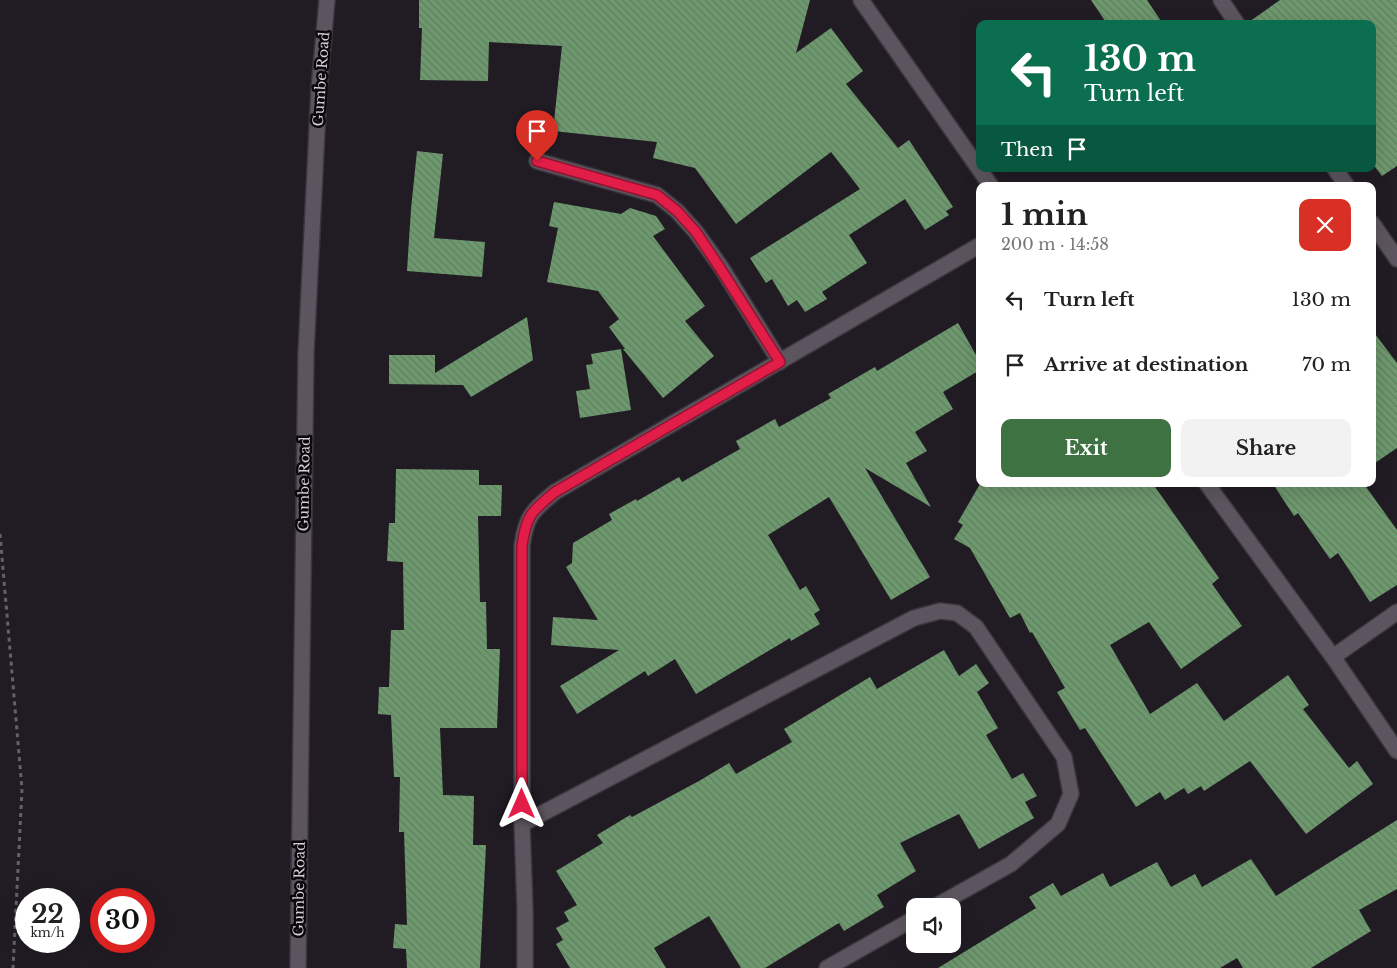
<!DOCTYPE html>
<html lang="en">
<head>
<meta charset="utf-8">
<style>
	body { margin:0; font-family:"Libre Baskerville",serif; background:#f2f2f2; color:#222; height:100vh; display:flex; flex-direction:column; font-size:19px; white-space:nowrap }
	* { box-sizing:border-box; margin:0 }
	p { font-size:16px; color:#767676 }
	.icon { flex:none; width:28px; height:28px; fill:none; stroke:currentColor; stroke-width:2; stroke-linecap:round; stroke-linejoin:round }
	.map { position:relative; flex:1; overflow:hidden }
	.details { position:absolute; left:976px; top:182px; width:400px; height:305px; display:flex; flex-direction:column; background:#fff; border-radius:10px; box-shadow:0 5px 20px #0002 }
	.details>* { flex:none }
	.hud { position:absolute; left:976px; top:20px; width:400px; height:152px; border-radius:10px; box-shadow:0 5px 20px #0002; background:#0b6e4f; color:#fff; overflow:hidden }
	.fabs { position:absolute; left:906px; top:898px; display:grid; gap:10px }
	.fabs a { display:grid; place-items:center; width:55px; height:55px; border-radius:10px; background:#fff; box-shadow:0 5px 20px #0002; font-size:25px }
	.speed { position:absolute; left:15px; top:888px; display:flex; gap:10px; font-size:25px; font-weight:700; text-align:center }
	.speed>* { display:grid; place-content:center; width:65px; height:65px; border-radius:50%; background:#fff; box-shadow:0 5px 20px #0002; line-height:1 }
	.speed small { font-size:12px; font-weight:400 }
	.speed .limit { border:8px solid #d22; background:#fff; color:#111 }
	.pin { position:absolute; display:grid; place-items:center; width:42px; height:42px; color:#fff; margin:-51px -21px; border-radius:50% 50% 50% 0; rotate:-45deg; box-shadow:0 0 5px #0007 }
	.pin .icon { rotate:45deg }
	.me { position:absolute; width:55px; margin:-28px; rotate:0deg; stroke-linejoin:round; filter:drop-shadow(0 0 4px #0008) }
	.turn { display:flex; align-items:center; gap:18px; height:105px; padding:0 25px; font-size:22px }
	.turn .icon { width:65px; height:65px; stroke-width:2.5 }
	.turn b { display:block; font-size:35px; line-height:42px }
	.then { display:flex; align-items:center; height:48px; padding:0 25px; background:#0003; gap:10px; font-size:19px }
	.round { display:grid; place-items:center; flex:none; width:52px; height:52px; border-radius:10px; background:#f2f2f2 }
	.overview { display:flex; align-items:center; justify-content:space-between; height:85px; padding:0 25px }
	h1 { font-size:30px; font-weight:800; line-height:38px }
	.button { display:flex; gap:10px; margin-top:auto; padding:10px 25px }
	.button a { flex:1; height:58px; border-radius:10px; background:#3f7242; color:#fff; font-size:20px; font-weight:800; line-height:58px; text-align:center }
	.button a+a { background:#f2f2f2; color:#222 }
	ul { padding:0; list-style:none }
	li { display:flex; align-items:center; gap:15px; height:65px; padding:0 25px }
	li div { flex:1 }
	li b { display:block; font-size:19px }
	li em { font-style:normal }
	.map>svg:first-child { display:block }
	.building { fill:url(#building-back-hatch) }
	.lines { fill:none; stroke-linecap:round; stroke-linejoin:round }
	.minor-casing { stroke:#3b363d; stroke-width:18 }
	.tertiary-casing { stroke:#3b363d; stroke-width:18 }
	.path { stroke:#666169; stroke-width:3; stroke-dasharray:4 4; stroke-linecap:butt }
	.minor { stroke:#5c555f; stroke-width:15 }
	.tertiary { stroke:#5c555f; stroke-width:15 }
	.route-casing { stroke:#92132f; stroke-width:12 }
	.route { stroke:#e11d48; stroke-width:9 }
	.labels { text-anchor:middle; stroke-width:5; stroke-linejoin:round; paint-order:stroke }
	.street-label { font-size:14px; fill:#d4d0d6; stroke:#0a070b }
</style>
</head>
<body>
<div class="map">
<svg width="1397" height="968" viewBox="0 0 1397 968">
	<defs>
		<pattern id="building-back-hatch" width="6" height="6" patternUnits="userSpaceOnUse" patternTransform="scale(1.25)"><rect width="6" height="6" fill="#6e996e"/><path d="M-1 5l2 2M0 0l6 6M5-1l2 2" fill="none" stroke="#607e60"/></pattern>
	</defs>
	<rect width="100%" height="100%" fill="#211c24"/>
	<g class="building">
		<path d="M 419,0 L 810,0 L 796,53 L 831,28 L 863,71 L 846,84 L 898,148 L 909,140 L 953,207 L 946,211 L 949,215 L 925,230 L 905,199 L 849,235 L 867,263 L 822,292 L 827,299 L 805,312 L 797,300 L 788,306 L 772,279 L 766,283 L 750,258 L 860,189 L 831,152 L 736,224 L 695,168 L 653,158 L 657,142 L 553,131 L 562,46 L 489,42 L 488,81 L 420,80 L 422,28 L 419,28 Z"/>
		<path d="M 1091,0 L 1147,0 L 1163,24 L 1107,24 Z"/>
		<path d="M 1280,0 L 1397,0 L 1397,166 L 1382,176 L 1372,163 L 1372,24 L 1246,24 Z"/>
		<path d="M 417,151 L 443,154 L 434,238 L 485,242 L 482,277 L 407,271 L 411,209 Z"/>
		<path d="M 554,202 L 621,214 L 630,208 L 656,216 L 665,229 L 653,236 L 705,306 L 685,321 L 714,356 L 663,398 L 623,349 L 625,349 L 609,327 L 619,319 L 598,291 L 547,282 L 558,228 L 549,226 Z"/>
		<path d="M 527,317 L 533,360 L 471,397 L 463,385 L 389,384 L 389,355 L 435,355 L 435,373 Z"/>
		<path d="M 958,323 L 980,362 L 980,370 L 943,392 L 953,409 L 915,432 L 927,451 L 906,463 L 931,507 L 865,468 L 930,577 L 891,600 L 829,497 L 768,535 L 800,590 L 806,586 L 820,610 L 814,614 L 820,624 L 791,641 L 790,638 L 696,694 L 675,659 L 648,676 L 645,671 L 577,714 L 560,686 L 619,650 L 551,645 L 553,617 L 598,620 L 566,567 L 572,563 L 573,543 L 612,520 L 609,514 L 636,499 L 637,501 L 679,477 L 682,482 L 740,449 L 736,441 L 775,419 L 779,427 L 831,398 L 828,394 L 875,367 L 877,371 Z"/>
		<path d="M 1372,330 L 1397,363 L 1397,448 L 1372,465 Z"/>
		<path d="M 621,349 L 631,410 L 580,418 L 576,391 L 590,389 L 586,365 L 593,364 L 591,354 Z"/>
		<path d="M 396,469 L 479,470 L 479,485 L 502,485 L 501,516 L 478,516 L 480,602 L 486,602 L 487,649 L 500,649 L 497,728 L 440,728 L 443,795 L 474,796 L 473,845 L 486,845 L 480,968 L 407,968 L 406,949 L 393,948 L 395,924 L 407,925 L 404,832 L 399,832 L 400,777 L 394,777 L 391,715 L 378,714 L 379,687 L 389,687 L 391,630 L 404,630 L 403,562 L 387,561 L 389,523 L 395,523 Z"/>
		<path d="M 980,484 L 1153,484 L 1219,578 L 1212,584 L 1242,626 L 1181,669 L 1149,622 L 1110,645 L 1150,714 L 1197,683 L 1224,721 L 1288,675 L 1309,705 L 1303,709 L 1349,768 L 1357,761 L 1373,784 L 1306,834 L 1250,761 L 1204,791 L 1201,786 L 1188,794 L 1184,788 L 1165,800 L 1160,792 L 1136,807 L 1085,728 L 1080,730 L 1057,692 L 1065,688 L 1032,632 L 1030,633 L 1020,613 L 1010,618 L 970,548 L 954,539 L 963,525 L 958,522 Z"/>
		<path d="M 1273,484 L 1364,484 L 1397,530 L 1397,585 L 1370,602 L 1338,553 L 1330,559 L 1298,513 L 1294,516 Z"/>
		<path d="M 944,650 L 959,676 L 976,664 L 989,683 L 977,692 L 998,728 L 986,735 L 1012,779 L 1023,773 L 1037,796 L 1025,802 L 1034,818 L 979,849 L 959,814 L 900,843 L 916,871 L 877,895 L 884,907 L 844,931 L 839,923 L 765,968 L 741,968 L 709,916 L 654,948 L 666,968 L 570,968 L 556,944 L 563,940 L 556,928 L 569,921 L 564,912 L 577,905 L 556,871 L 603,843 L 597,835 L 630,815 L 632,817 L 699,781 L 729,763 L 736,774 L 792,742 L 784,729 L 870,677 L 877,689 Z"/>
		<path d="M 1397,820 L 1397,889 L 1359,910 L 1371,931 L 1311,968 L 1243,968 L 1237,958 L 1220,968 L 938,968 L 1036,908 L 1029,897 L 1053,883 L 1061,896 L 1103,873 L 1110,887 L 1157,862 L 1171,887 L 1195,874 L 1202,887 L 1251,859 L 1276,896 Z"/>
	</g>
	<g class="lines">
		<g class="minor-casing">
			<g id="minor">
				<path d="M 861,0 L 991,186"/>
				<path d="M 1221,0 L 1237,24"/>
				<path d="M 537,161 L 657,195 L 677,211 L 696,232 L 721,267 L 780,362"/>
				<path d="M 1335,169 L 1347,186"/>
				<path d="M 1372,223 L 1397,259"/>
				<path d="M 1207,484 L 1333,657 L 1397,751"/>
				<path d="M 1333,657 L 1397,612"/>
				<path d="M 522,824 L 914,618 L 940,611 L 957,613 L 976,627 L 1064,757 L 1071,794 L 1058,824 L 1011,864 L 936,906"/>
				<path d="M 525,968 L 525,910 L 522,824 L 522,546 C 526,516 532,511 555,492 L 980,245"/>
				<path d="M 827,968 L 915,918"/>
			</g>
		</g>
		<g class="tertiary-casing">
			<path id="tertiary" d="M 298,968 L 306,353 L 319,89 L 327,0"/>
		</g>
		<path class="path" d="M 0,534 L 22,789 L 13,968"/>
		<use href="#minor" class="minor"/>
		<use href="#tertiary" class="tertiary"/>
	</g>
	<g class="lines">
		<g class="route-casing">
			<path id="route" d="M 522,804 L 522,546 C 526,515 532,511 555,492 L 780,362 L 720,268 L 696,232 L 677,211 L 657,195 L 537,161"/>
		</g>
		<use href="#route" class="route"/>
	</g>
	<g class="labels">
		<g class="street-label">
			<text transform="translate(321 79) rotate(-86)" y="5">Gumbe Road</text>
			<text transform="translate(304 484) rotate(-89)" y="5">Gumbe Road</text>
			<text transform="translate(299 889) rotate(-89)" y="5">Gumbe Road</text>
		</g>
	</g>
</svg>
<div class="fabs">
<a><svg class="icon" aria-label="sound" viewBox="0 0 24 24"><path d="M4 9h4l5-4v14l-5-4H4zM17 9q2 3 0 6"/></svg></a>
</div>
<div class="speed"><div>22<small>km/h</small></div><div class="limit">30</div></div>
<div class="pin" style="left:537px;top:161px;background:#d93025"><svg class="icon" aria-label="arrive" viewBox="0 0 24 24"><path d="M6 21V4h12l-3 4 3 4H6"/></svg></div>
<svg class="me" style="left:522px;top:804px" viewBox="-20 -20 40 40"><path d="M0-17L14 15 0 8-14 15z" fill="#e11d48" stroke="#fff" stroke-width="4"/></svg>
<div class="hud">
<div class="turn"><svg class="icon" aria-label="left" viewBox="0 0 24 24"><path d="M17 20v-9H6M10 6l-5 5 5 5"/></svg><div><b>130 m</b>Turn left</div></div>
<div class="then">Then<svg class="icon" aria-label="arrive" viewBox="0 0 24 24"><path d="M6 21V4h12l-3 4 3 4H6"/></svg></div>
</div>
<section class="details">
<div class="overview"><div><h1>1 min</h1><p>200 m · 14:58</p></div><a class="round" style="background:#d93025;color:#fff"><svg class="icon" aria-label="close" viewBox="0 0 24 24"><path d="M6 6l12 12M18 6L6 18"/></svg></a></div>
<ul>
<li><svg class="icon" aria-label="left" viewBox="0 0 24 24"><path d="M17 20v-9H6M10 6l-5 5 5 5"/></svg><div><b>Turn left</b></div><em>130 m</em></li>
<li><svg class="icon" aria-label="arrive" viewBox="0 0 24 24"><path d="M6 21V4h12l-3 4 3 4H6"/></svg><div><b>Arrive at destination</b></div><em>70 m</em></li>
</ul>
<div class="button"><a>Exit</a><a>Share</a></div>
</section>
</div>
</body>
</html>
